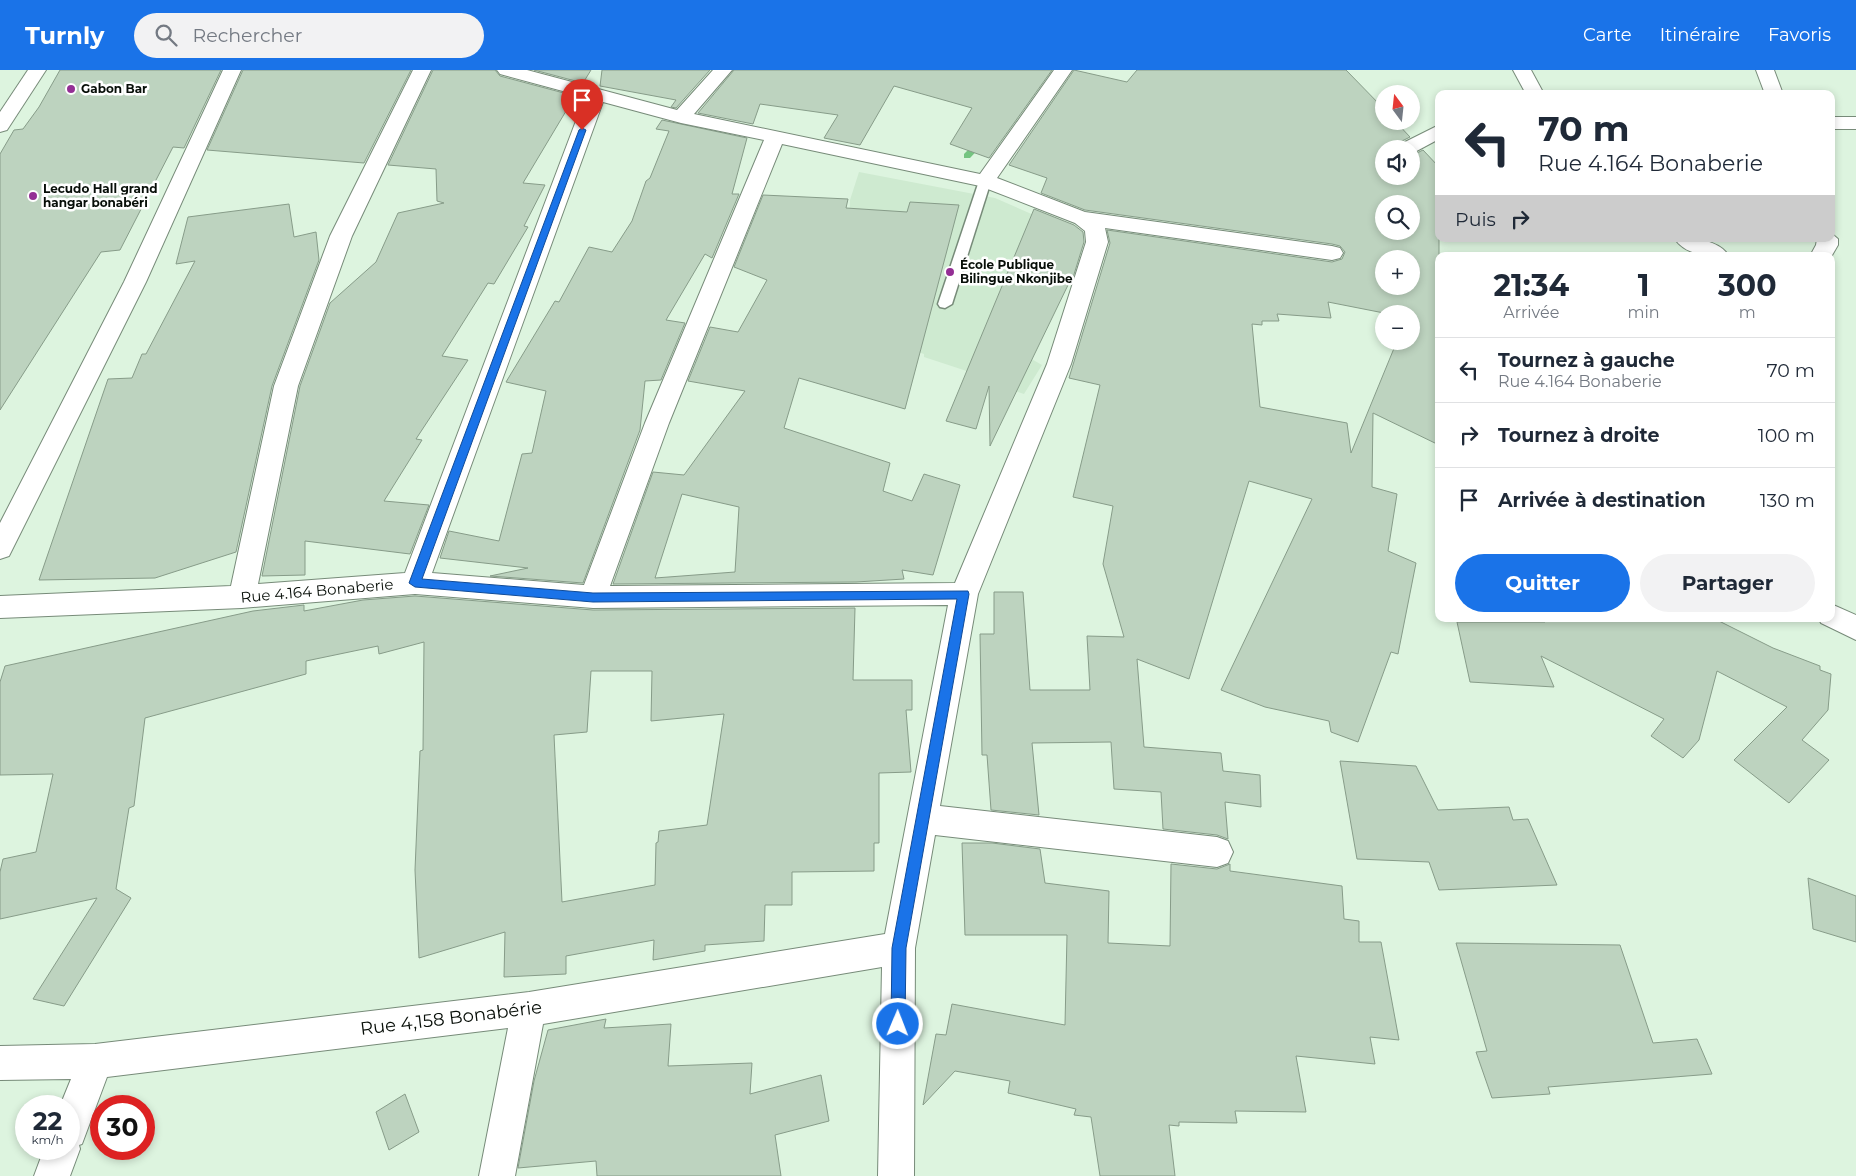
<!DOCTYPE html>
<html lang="fr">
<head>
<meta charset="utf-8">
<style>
	body { margin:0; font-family:Montserrat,sans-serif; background:#f2f2f3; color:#1f2937; height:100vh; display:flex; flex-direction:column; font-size:19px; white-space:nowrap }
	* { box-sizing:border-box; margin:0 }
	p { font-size:16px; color:#747a83 }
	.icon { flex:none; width:28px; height:28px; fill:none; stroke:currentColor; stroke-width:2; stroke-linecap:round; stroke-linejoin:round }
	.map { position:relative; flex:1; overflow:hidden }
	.panel { position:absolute; left:1435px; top:182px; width:400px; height:370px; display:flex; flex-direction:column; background:#fff; border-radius:10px; box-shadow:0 2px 8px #0003 }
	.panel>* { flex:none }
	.banner { position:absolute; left:1435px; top:20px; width:400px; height:152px; border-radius:10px; box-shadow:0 2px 8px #0003; background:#fff; color:#1f2937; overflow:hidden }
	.needle { width:32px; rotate:345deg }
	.tools { position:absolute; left:1375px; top:15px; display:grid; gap:10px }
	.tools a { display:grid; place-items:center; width:45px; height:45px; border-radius:50%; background:#fff; box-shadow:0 2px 8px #0003; font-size:25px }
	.speed { position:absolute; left:15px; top:1025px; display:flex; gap:10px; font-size:25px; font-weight:700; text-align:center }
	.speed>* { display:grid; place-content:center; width:65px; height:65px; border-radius:50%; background:#fff; box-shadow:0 2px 8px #0003; line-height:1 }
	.speed small { font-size:12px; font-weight:400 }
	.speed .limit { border:8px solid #d22; background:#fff; color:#111 }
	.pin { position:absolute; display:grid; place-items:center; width:42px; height:42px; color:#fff; margin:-51px -21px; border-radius:50% 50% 50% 0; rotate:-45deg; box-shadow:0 0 5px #0007 }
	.pin .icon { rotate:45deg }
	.me { position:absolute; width:55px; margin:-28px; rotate:1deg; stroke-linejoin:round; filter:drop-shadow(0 0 4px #0008) }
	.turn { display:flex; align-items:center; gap:18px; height:105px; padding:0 20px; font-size:22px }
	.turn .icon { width:65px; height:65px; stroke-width:2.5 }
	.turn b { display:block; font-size:35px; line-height:42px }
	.then { display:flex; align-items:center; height:48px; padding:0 20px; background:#0003; gap:10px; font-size:19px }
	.eta { display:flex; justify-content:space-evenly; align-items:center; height:85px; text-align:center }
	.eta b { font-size:30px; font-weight:700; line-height:35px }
	.button { display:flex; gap:10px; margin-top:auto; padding:10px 20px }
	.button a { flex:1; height:58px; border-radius:30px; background:#1a73e8; color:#fff; font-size:20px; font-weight:700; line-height:58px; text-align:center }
	.button a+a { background:#f2f2f3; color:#1f2937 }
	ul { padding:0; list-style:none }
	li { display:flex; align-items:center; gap:15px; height:65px; padding:0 20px; border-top:1px solid #e0e1e3 }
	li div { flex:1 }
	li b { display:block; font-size:19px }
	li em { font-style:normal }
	header { display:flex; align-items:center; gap:30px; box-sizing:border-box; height:70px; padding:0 25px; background:#1a73e8; color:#fff }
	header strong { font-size:24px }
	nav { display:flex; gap:28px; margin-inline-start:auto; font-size:18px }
	.search { width:350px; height:45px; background:#f2f2f3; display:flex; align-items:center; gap:12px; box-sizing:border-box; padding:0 18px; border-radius:28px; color:#747a83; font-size:19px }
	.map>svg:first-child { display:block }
	.built { fill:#ceead0 }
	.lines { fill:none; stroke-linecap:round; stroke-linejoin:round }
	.stream { fill:#75c481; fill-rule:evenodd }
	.building { fill:#bdd3bf; stroke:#879c89; fill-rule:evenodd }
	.lane-casing { stroke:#778b79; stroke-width:3 }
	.street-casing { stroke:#778b79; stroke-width:2 }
	.lane { fill:#fff; fill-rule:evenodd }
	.street { fill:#fff; fill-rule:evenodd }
	.route { fill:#1a73e8; stroke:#114b97 }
	.poi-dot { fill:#942f95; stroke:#fff; stroke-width:2 }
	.labels { text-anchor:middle; stroke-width:5; stroke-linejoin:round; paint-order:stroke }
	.far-poi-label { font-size:12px; font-weight:bold; fill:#070e08; stroke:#fff; text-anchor:start }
	.street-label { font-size:15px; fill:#070e08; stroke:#fff }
	.near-street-label { font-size:18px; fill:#070e08; stroke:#fff }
</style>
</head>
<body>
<header>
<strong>Turnly</strong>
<div class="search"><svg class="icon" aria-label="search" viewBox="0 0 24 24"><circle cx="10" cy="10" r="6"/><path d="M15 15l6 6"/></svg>Rechercher</div>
<nav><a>Carte</a><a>Itinéraire</a><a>Favoris</a></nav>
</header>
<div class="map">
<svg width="1856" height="1106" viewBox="0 0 1856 1106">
	<rect width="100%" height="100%" fill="#ddf4df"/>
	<path class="built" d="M 859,102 L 995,128 L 1075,163 L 1028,287 L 1042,295 L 1024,324 L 995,314 L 991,309 L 924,287 L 924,284 L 869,266 L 848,181 L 850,130 Z"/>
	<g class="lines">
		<path class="stream" d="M 979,69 L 986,71 L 970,88 L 964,88 L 964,84 Z"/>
	</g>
	<g class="building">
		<path d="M 60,0 L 221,0 L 184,78 L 173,77 L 120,180 L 101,182 L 0,340 L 0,84 L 14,60 L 23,59 L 39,37 Z"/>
		<path d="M 243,0 L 411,0 L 364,93 L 207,80 Z"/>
		<path d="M 433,0 L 495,0 L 500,6 L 575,26 L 523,113 L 545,115 L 524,156 L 528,157 L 494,214 L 488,213 L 442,286 L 468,290 L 416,369 L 422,370 L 384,431 L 429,435 L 410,484 L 305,471 L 305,505 L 262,506 L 300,316 L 330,233 L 376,192 L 398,143 L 444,133 L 437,131 L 436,99 L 388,95 Z"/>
		<path d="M 534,0 L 591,0 L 583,13 Z"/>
		<path d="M 602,0 L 710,0 L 676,38 L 671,37 L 676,30 L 600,16 Z"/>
		<path d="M 734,0 L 1052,0 L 989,88 L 950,74 L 972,38 L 894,16 L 860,75 L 824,68 L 838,45 L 760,34 L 753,54 L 698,43 Z"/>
		<path d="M 1074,0 L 1127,12 L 1137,0 L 1346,0 L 1384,39 L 1384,51 L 1395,51 L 1410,67 L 1398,73 L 1394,79 L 1384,79 L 1384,106 L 1411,106 L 1411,86 L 1423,80 L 1439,97 L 1439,375 L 1373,343 L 1372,417 L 1397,424 L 1388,481 L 1416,493 L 1398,584 L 1391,582 L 1358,672 L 1331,662 L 1329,651 L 1265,637 L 1221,620 L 1312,429 L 1249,411 L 1189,609 L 1137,589 L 1144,677 L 1221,683 L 1223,701 L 1260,705 L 1261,737 L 1225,732 L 1228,769 L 1217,765 L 1163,759 L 1161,722 L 1114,719 L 1111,672 L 1032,673 L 1039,745 L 991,740 L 987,685 L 982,685 L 980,564 L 994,564 L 994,522 L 1023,522 L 1030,620 L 1090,620 L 1087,566 L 1124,567 L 1103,494 L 1113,436 L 1073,427 L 1100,315 L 1069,308 L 1110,173 L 1107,160 L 1332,192 L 1342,189 L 1345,182 L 1340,176 L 1332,174 L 1085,140 L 1041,123 L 1047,108 L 1009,95 ZM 1384,134 L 1411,134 L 1411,161 L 1384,161 ZM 1384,189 L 1411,189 L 1411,216 L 1384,216 ZM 1328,232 L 1389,244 L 1411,244 L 1411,271 L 1397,271 L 1351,383 L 1347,353 L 1260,337 L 1252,254 L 1262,255 L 1262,251 L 1279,251 L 1277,244 L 1331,248 Z"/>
		<path d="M 662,50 L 747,68 L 732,124 L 739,124 L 712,188 L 705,184 L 666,250 L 685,253 L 661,310 L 645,311 L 640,360 L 583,513 L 490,506 L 528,498 L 440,488 L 449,461 L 499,471 L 522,384 L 532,383 L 546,321 L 506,312 L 555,231 L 559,232 L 589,177 L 612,182 L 632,151 L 646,111 L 650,108 L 669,61 L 656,59 Z"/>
		<path d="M 763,125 L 848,129 L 846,138 L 907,142 L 910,132 L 959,135 L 905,339 L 799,308 L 784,358 L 890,393 L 883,421 L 912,431 L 924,404 L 960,415 L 933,505 L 902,500 L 904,509 L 856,512 L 613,514 L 653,402 L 684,405 L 745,321 L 688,311 L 710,257 L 738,262 L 767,210 L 734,197 ZM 682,424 L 739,437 L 735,502 L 655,508 Z"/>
		<path d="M 289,134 L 294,167 L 316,162 L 319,190 L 272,316 L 236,482 L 155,508 L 39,510 L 108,309 L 132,308 L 142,284 L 146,284 L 195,191 L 176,194 L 188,147 Z"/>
		<path d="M 1034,139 L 1074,155 L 1083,162 L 1084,172 L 1071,214 L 1069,213 L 990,376 L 989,316 L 976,359 L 946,351 Z"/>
		<path d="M 415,526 L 593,540 L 855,538 L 853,610 L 912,610 L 912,640 L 906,640 L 911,702 L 879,703 L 879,773 L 874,773 L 874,801 L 792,802 L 792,835 L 765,835 L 764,871 L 705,875 L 705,881 L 653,890 L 654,870 L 566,886 L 566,904 L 504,907 L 505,862 L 419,888 L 415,800 L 420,681 L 423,680 L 424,572 L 379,584 L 378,576 L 306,591 L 306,604 L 145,648 L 134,736 L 129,738 L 116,819 L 131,828 L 64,936 L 33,929 L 97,828 L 0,849 L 0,802 L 3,789 L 36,782 L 53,704 L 0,705 L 0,612 L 5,596 L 253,541 L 304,535 L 304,541 L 363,530 ZM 591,601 L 652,601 L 651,651 L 724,644 L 707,755 L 659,761 L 658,772 L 656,773 L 655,815 L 562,832 L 554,665 L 587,662 Z"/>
		<path d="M 1544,549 L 1715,549 L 1773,578 L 1820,596 L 1820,600 L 1831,604 L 1828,640 L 1802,670 L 1829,690 L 1789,733 L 1734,690 L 1787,637 L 1717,601 L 1699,670 L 1683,688 L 1651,666 L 1664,649 L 1541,586 L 1554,617 L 1470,612 L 1457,552 L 1545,552 Z"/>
		<path d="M 1340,691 L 1416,696 L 1438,740 L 1509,737 L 1513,750 L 1528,749 L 1557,815 L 1439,820 L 1429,792 L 1357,789 Z"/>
		<path d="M 962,773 L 992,773 L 1040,779 L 1045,813 L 1109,821 L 1108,873 L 1170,876 L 1171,794 L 1217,799 L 1230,794 L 1230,801 L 1342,816 L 1344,849 L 1359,851 L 1359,872 L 1381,872 L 1399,970 L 1370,967 L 1375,994 L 1296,986 L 1306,1042 L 1235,1041 L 1237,1053 L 1179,1052 L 1179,1056 L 1169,1055 L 1175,1106 L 1100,1106 L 1091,1047 L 1074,1045 L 1076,1039 L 1008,1023 L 1010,1011 L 955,1001 L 923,1035 L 936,964 L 946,965 L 952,934 L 1065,955 L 1067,865 L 965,865 Z"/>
		<path d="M 1808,808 L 1856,826 L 1856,872 L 1813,859 Z"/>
		<path d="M 1456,873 L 1620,875 L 1653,973 L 1697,969 L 1712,1004 L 1548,1017 L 1550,1024 L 1492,1028 L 1476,982 L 1487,981 Z"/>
		<path d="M 606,949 L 604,958 L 671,954 L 668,996 L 752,993 L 750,1024 L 821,1005 L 829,1051 L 775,1065 L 781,1106 L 597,1106 L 596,1091 L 518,1098 L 534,1011 L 548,960 Z"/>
		<path d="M 405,1024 L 419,1062 L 389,1080 L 376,1042 Z"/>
	</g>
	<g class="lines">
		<g class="lane-casing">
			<path id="lane" d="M 985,107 L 991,111 L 952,234 L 945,238 L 940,237 L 938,234 L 979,111 Z"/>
		</g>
		<g class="street-casing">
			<g id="street">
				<path d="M 28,0 L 46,0 L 7,60 L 0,62 L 0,42 Z"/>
				<path d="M 223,0 L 241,0 L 146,212 L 9,486 L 0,489 L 0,453 L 124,212 Z"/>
				<path d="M 413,0 L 431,0 L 352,166 L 298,316 L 258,514 L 405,503 L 585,27 L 500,4 L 497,0 L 527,0 L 677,40 L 713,0 L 732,0 L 694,44 L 980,104 L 1054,0 L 1072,0 L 997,108 L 1085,142 L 1332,176 L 1340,178 L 1343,183 L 1340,188 L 1332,190 L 1105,158 L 1108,172 L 1071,294 L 978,524 L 940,736 L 1217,767 L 1228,771 L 1233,782 L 1228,793 L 1217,797 L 935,765 L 915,878 L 914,1106 L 878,1106 L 882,897 L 543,954 L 515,1106 L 479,1106 L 508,958 L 107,1007 L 82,1074 L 79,1075 L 80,1079 L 70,1106 L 34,1106 L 44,1079 L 69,1079 L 69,1036 L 60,1036 L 71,1009 L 0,1010 L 0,976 L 95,974 L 529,922 L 885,864 L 948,535 L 593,538 L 415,524 L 242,538 L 0,548 L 0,526 L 231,516 L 274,316 L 330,166 ZM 603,32 L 681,53 L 764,70 L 645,353 L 584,515 L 432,503 ZM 782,74 L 980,116 L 1075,153 L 1085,161 L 1086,172 L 1047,294 L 955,513 L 610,516 L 669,353 Z"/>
				<path d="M 1513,0 L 1531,0 L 1544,24 L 1526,24 Z"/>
				<path d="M 1756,0 L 1774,0 L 1783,24 L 1765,24 Z"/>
				<rect x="1831" y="47" width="25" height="12"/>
				<path d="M 1439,55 L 1439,69 L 1411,84 L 1411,79 L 1396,79 L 1399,75 Z"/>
				<path d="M 1831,163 L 1838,169 L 1838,175 L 1831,187 L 1810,186 L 1816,175 L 1817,169 L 1831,169 Z"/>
				<path d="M 1675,169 C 1693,168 1718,169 1729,186 C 1711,187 1686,186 1675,169 Z"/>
				<path d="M 1831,534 L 1856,545 L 1856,570 L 1821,553 L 1819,549 L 1831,549 Z"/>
			</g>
		</g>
		<use href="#lane" class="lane"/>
		<use href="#street" class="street"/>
	</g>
	<path class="route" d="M 582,58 L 586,60 L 422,509 L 593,523 L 968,521 L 969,524 L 906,878 L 905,954 L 903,959 L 898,961 L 893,959 L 891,954 L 892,878 L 957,529 L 593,532 L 415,517 L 409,513 L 579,60 Z"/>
	<g class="poi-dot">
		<circle cx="71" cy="19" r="5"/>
		<circle cx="33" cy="126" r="5"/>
		<circle cx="950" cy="202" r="5"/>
	</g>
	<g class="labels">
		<g class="far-poi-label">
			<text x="81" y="23">Gabon Bar</text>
			<text x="43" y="123">Lecudo Hall grand<tspan x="43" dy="14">hangar bonabéri</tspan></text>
			<text x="960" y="199">École Publique<tspan x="960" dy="14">Bilingue Nkonjibe</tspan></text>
		</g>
		<g class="street-label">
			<text transform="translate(317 521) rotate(-5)" y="5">Rue 4.164 Bonaberie</text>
		</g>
		<g class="near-street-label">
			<text transform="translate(451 948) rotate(-7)" y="6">Rue 4,158 Bonabérie</text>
		</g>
	</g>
</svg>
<div class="tools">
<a><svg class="needle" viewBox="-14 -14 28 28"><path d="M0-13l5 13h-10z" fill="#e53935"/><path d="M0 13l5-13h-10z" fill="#747a83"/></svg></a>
<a><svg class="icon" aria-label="sound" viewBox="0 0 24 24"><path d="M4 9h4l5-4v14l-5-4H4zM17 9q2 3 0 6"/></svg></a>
<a><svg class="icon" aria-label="search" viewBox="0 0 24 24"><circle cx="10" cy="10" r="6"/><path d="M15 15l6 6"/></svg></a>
<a>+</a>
<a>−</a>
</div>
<div class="speed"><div>22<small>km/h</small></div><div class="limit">30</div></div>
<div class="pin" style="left:582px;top:60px;background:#d93025"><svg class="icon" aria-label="arrive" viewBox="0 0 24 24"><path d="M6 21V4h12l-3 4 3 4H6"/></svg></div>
<svg class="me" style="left:898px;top:954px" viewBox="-20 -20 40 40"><circle r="17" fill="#1a73e8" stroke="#fff" stroke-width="3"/><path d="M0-11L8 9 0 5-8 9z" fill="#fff"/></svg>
<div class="banner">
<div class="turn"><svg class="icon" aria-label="left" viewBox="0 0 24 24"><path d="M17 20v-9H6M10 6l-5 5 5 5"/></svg><div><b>70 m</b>Rue 4.164 Bonaberie</div></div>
<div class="then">Puis<svg class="icon" aria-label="right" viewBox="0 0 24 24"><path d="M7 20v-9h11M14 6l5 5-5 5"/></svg></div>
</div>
<section class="panel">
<div class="eta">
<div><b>21:34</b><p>Arrivée</p></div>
<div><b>1</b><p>min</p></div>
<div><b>300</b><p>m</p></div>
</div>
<ul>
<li><svg class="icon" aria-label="left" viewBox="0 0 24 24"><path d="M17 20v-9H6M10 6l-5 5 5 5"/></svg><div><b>Tournez à gauche</b><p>Rue 4.164 Bonaberie</p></div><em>70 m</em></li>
<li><svg class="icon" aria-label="right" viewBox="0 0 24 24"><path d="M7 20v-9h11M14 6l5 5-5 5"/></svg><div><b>Tournez à droite</b></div><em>100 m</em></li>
<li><svg class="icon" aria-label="arrive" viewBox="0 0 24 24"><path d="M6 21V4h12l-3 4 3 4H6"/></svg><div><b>Arrivée à destination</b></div><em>130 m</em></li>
</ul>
<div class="button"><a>Quitter</a><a>Partager</a></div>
</section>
</div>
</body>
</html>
